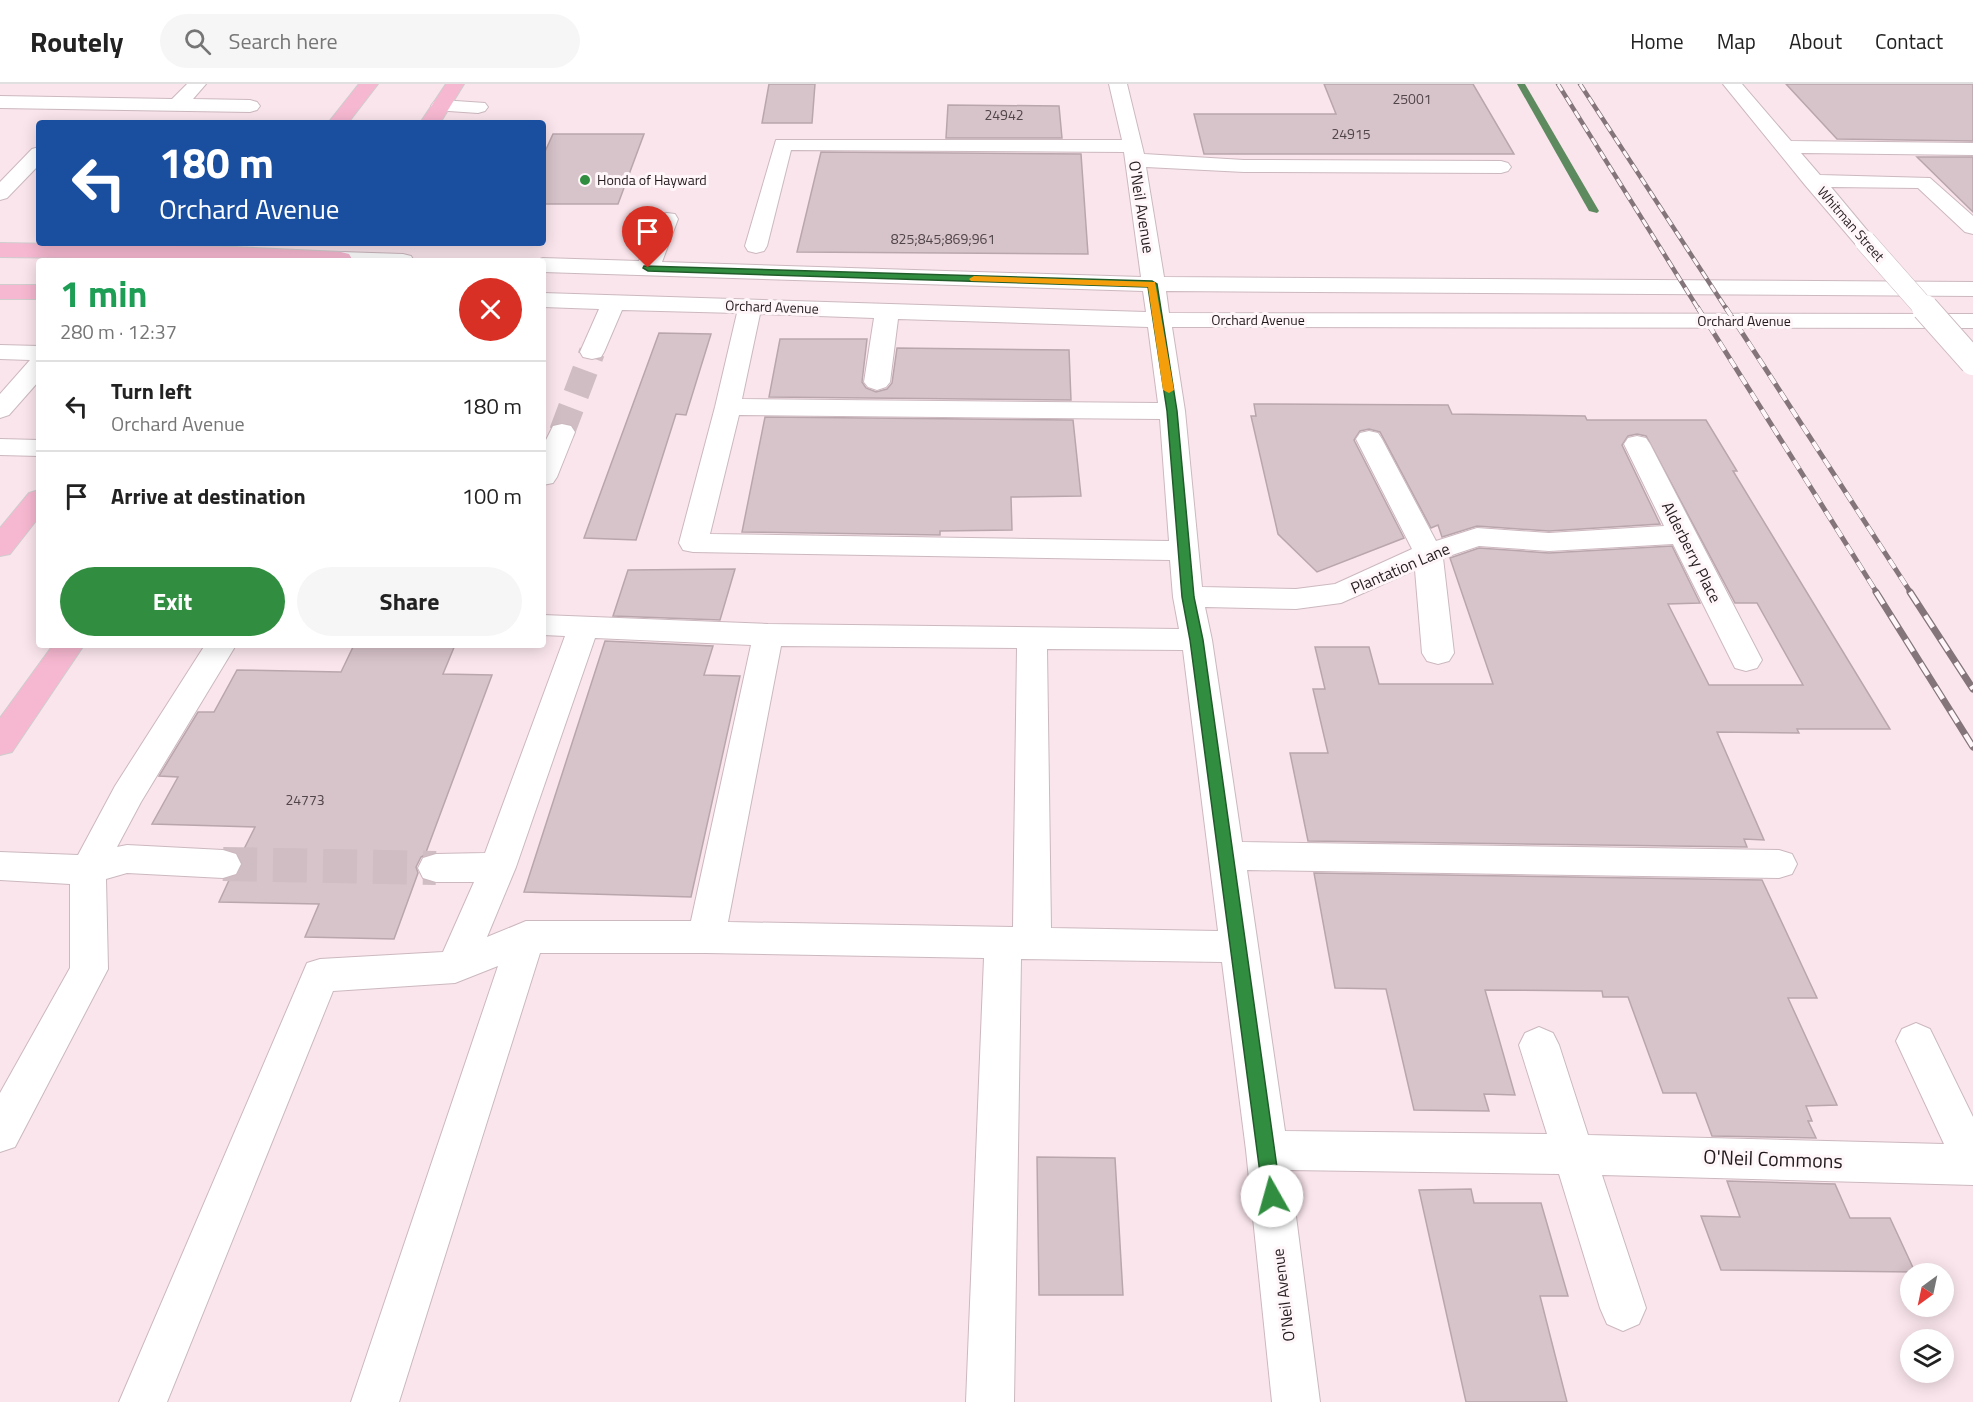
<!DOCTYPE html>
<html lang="en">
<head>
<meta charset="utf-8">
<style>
	body { margin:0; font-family:"Titillium Web",sans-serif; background:#f6f6f6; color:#222; height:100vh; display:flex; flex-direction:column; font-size:22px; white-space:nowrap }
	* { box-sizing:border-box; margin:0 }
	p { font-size:20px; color:#767676 }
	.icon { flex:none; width:33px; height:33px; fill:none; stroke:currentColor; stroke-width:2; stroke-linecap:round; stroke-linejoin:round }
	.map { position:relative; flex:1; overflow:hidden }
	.sheet { position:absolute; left:36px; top:174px; width:510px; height:390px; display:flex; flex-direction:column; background:#fff; border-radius:6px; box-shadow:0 3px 15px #0003 }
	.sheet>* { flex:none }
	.banner { position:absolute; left:36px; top:36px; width:510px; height:126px; border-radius:6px; box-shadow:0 3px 15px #0003; background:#1a4fa0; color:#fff; overflow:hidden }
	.needle { width:39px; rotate:213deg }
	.buttons { position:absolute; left:1900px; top:1179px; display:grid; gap:12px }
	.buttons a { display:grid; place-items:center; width:54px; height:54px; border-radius:50%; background:#fff; box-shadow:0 3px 15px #0003; font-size:30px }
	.pin { position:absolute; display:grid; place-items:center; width:51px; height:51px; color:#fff; margin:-62px -26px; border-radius:50% 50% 50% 0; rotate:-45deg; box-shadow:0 0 6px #0007 }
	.pin .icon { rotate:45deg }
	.me { position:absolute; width:66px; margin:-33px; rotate:353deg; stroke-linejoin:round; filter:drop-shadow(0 0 4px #0008) }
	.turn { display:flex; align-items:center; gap:21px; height:126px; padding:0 24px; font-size:27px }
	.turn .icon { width:78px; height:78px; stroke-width:2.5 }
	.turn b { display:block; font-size:42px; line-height:51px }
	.round { display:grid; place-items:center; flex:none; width:63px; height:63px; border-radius:32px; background:#f6f6f6 }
	.headline { display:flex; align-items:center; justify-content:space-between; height:102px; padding:0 24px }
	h1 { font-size:36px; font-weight:700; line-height:45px; color:#1e9e55 }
	.primary-button { display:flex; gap:12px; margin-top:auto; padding:12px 24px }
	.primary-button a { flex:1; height:69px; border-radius:36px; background:#318e40; color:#fff; font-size:24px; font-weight:700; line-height:69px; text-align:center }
	.primary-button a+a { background:#f6f6f6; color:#222 }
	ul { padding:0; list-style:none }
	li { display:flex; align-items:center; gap:18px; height:90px; padding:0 24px; border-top:2px solid #e0e0e0 }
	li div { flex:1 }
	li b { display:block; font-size:22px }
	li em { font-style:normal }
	header { display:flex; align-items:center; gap:36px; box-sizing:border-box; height:84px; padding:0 30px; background:#fff; border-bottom:2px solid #e0e0e0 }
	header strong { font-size:28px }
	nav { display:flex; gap:33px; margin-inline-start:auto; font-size:21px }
	.search { width:420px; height:54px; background:#f6f6f6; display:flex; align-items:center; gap:15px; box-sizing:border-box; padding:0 21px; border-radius:33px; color:#767676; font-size:22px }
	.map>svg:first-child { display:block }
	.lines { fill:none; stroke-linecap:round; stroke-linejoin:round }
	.stream { fill:#5e8a60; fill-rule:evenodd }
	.building { fill:#d7c3ca; stroke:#b9a6ac; stroke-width:1.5 }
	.minor-tunnel-far1 { stroke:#cfbdc3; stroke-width:26; stroke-dasharray:26 14; stroke-linecap:butt }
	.minor-tunnel { stroke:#cfbdc3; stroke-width:34; stroke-dasharray:34 16; stroke-linecap:butt }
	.minor-casing { stroke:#ccb8bf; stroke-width:2 }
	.major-casing { stroke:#cfcdce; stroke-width:2 }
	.minor { fill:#fff; fill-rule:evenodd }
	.major { fill:#f6b8d0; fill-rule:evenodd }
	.rail-far2-casing { stroke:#83757a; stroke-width:4.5 }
	.rail-far1-casing { stroke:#83757a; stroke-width:5 }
	.rail-casing { stroke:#83757a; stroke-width:7 }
	.rail-far2 { stroke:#fff6f9; stroke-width:3; stroke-dasharray:8; stroke-linecap:butt }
	.rail-far1 { stroke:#fff6f9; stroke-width:4; stroke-dasharray:10; stroke-linecap:butt }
	.rail { stroke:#fff6f9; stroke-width:4.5; stroke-dasharray:14; stroke-linecap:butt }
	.minor-bridge-far1-casing { stroke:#ccb8bf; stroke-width:22; stroke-linecap:butt }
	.minor-bridge-casing { stroke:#ccb8bf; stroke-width:28; stroke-linecap:butt }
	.minor-bridge-far1 { stroke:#fff; stroke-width:21 }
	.minor-bridge { stroke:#fff; stroke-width:26 }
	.route { fill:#318e40; stroke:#205c2a; stroke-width:1.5 }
	.slow { fill:#f59e0b }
	.poi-dot { fill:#318e40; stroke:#fff6f9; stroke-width:2 }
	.labels { text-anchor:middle; stroke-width:6; stroke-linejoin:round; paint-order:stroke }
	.number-label { font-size:14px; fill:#504549 }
	.far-poi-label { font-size:14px; fill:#231b1e; stroke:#fff6f9; text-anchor:start }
	.far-street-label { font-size:14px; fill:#231b1e; stroke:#fff6f9 }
	.street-label { font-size:16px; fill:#231b1e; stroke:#fff6f9 }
	.near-street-label { font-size:20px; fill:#231b1e; stroke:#fff6f9 }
</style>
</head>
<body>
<header>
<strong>Routely</strong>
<div class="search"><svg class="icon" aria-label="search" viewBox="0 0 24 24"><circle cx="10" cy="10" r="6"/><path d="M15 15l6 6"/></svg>Search here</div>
<nav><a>Home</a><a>Map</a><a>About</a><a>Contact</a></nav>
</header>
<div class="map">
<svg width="1973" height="1318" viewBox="0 0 1973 1318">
	<rect width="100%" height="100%" fill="#fae5ec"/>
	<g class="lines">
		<path class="stream" d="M 1517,0 L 1525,0 L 1599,127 L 1597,129 L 1589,127 Z"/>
	</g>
	<g class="building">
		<path d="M 769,0 L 815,0 L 812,39 L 762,39 Z"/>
		<path d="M 1324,0 L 1473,0 L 1514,70 L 1204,70 L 1194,30 L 1336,30 Z"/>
		<path d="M 1786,0 L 1973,0 L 1973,57 L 1837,55 Z"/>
		<path d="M 948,21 L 1059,22 L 1062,54 L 946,54 Z"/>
		<path d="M 553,50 L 644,50 L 618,120 L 543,120 L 543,72 Z"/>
		<path d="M 821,68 L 1081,70 L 1088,170 L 797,168 Z"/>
		<path d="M 1917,73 L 1973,73 L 1973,128 Z"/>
		<path d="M 659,249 L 711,250 L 686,331 L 676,330 L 636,456 L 584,454 Z"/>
		<path d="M 780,255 L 867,255 L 862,298 L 866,304 L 876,308 L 887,305 L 892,299 L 897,264 L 1069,266 L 1071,316 L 769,313 Z"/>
		<path d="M 1254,320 L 1448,321 L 1452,330 L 1585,332 L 1587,336 L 1706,336 L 1737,387 L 1733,387 L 1890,645 L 1797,645 L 1799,649 L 1717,648 L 1764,756 L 1744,755 L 1747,763 L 1308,757 L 1290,669 L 1328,669 L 1313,605 L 1325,605 L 1315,563 L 1369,563 L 1379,600 L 1493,600 L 1450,474 L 1479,464 L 1549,469 L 1672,462 L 1700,519 L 1668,520 L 1709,601 L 1803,601 L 1757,519 L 1735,519 L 1646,352 L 1637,350 L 1628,352 L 1622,361 L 1660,440 L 1549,447 L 1477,442 L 1442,453 L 1438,441 L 1431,444 L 1380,348 L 1369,345 L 1360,347 L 1354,356 L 1404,454 L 1317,488 L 1278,450 L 1251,332 L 1256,332 Z"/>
		<path d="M 765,333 L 1073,336 L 1081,412 L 1011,413 L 1012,446 L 940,447 L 940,451 L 742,448 Z"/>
		<path d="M 735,485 L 720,536 L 613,532 L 628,486 Z"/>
		<path d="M 605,557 L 713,562 L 704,591 L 740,592 L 691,813 L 524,808 Z"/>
		<path d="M 354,561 L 455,561 L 443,590 L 492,591 L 425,771 L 421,773 L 416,783 L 418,789 L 394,855 L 305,853 L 319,820 L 219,818 L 230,794 L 238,791 L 243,781 L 240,773 L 255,743 L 152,740 L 178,693 L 159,692 L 198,628 L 214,628 L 237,586 L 341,588 Z"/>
		<path d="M 1314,789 L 1762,796 L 1817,914 L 1788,914 L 1837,1021 L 1806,1022 L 1812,1037 L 1808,1037 L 1816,1054 L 1712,1052 L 1696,1009 L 1663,1009 L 1628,913 L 1603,913 L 1602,907 L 1485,906 L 1515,1011 L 1484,1010 L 1489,1027 L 1414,1026 L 1386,905 L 1335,904 Z"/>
		<path d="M 1037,1073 L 1115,1074 L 1123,1211 L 1039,1211 Z"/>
		<path d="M 1727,1097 L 1835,1100 L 1850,1134 L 1890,1134 L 1915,1188 L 1721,1186 L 1701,1132 L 1740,1133 Z"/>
		<path d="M 1471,1105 L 1474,1119 L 1541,1119 L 1568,1212 L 1540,1212 L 1567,1318 L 1466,1318 L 1419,1106 Z"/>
	</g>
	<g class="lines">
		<path class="minor-tunnel-far1" d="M 562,348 L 592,268"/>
		<path class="minor-tunnel" d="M 223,780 L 436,784"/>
		<g class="minor-casing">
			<g id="minor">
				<path d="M 187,0 L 206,0 L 193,15 L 250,16 L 257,18 L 260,22 L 257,26 L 250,28 L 0,24 L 0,12 L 172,15 Z"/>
				<path d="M 1109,0 L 1127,0 L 1144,70 L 1244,76 L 1501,77 L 1508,79 L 1511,83 L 1508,87 L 1501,89 L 1244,88 L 1146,83 L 1164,193 L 1973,198 L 1973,212 L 1166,207 L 1169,229 L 1973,230 L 1973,244 L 1172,243 L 1185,327 L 1202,503 L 1296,505 L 1335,500 L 1412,465 L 1356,355 L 1360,349 L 1369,347 L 1378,349 L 1382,355 L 1436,457 L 1477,444 L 1549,449 L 1664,442 L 1624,360 L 1628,354 L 1637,352 L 1646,354 L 1650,360 L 1762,576 L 1757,584 L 1746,587 L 1735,584 L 1673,460 L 1549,467 L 1479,462 L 1443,474 L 1454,569 L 1449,577 L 1438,580 L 1427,577 L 1422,569 L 1415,486 L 1341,519 L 1296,525 L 1205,523 L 1212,556 L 1242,758 L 1779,766 L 1792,770 L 1797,780 L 1792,790 L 1779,794 L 1247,786 L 1285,1047 L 1547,1050 L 1519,961 L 1525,949 L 1539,943 L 1553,949 L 1559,961 L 1588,1051 L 1944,1060 L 1896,957 L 1902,945 L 1916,939 L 1930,945 L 1973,1033 L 1973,1101 L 1602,1091 L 1646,1224 L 1639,1240 L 1623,1247 L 1607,1240 L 1600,1224 L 1559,1090 L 1290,1086 L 1320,1318 L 1272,1318 L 1246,1066 L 1222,878 L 1021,875 L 1014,1318 L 966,1318 L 984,874 L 706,869 L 540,869 L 399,1318 L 351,1318 L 498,882 L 455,899 L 333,907 L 167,1318 L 119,1318 L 307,879 L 320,875 L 443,868 L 474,798 L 436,798 L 423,794 L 418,784 L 423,774 L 436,770 L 485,769 L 565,552 L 543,551 L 543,531 L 768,540 L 1179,545 L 1173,513 L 1170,476 L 693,468 L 683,466 L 679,459 L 715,323 L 737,229 L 622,226 L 604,268 L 601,273 L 592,275 L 583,273 L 580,268 L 599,225 L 543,223 L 543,209 L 1146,228 L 1143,207 L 543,188 L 543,177 L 534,177 L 543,174 L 639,177 L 656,135 L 659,130 L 667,129 L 675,130 L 678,135 L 662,178 L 1141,193 L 1124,68 L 791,66 L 767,162 L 764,167 L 756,169 L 748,167 L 745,162 L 776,56 L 1122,56 ZM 760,230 L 874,234 L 864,298 L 868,303 L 877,306 L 886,303 L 890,298 L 898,235 L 1148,243 L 1158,319 L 742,315 ZM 739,331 L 1160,335 L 1169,457 L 710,450 ZM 595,554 L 751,561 L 691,837 L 526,837 L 487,853 L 516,783 ZM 781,562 L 1017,564 L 1013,843 L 728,838 ZM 1047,565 L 1183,566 L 1218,847 L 1051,844 Z"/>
				<path d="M 1723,0 L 1742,0 L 1791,57 L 1973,59 L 1973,71 L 1801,69 L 1820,91 L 1930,94 L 1973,132 L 1973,150 L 1965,148 L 1918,104 L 1831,103 L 1876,157 L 1873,162 L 1865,164 L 1857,162 L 1805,101 Z"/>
				<path d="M 441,16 L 485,19 L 488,23 L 485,27 L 478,29 L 434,26 L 431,22 L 434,18 Z"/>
				<path d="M 39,63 L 39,81 L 7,114 L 0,116 L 0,98 L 32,65 Z"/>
				<path d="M 341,168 L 403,170 L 411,172 L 414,177 L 331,177 L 330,175 L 333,170 Z"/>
				<path d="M 0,261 L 39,262 L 39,297 L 9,331 L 0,334 L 0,310 L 30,276 L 0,275 Z"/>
				<path d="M 562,340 L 571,342 L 575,348 L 557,393 L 553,399 L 543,401 L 543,362 L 553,342 Z"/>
				<path d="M 0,355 L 39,356 L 39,372 L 0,371 Z"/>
				<path d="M 205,561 L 236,561 L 141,718 L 117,763 L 127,761 L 223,766 L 236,770 L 241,780 L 236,790 L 223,794 L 127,789 L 106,795 L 108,885 L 15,1063 L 0,1068 L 0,1009 L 70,884 L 70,800 L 0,796 L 0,768 L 78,771 L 115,702 Z"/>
			</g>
		</g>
		<g class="major-casing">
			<g id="major">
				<path d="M 359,0 L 378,0 L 348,39 L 328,39 Z"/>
				<path d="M 446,0 L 464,0 L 440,39 L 420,39 Z"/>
				<path d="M 0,159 L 235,163 L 341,168 L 349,170 L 352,175 L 351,177 L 0,173 Z"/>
				<rect x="0" y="201" width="39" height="14"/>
				<path d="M 39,406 L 39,433 L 10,470 L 0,472 L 0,444 L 29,409 Z"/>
				<path d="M 53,561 L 84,561 L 12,668 L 0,671 L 0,634 Z"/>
			</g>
		</g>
		<use href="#minor" class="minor"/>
		<use href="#major" class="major"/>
		<g class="rail-far2-casing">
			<g id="rail-far2">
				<path d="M 1558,0 L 1699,226"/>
				<path d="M 1580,0 L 1727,226"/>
			</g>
		</g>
		<g class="rail-far1-casing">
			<g id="rail-far1">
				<path d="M 1698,224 L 1877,509"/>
				<path d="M 1726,224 L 1911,509"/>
			</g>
		</g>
		<g class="rail-casing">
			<g id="rail">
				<path d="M 1876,508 L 1973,663"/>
				<path d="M 1910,508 L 1973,605"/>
			</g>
		</g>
		<use href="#rail-far2" class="rail-far2"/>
		<use href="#rail-far1" class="rail-far1"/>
		<use href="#rail" class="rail"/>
		<g class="minor-bridge-far1-casing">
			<path id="minor-bridge-far1" d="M 1865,157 L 1926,226"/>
		</g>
		<g class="minor-bridge-casing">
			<path id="minor-bridge" d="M 1925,224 L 1973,278"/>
		</g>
		<use href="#minor-bridge-far1" class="minor-bridge-far1"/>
		<use href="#minor-bridge" class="minor-bridge"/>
	</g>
	<path class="route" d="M 644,182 L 1152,197 L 1157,200 L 1177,327 L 1194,513 L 1203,556 L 1281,1112 L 1278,1118 L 1272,1121 L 1266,1118 L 1263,1112 L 1190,556 L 1182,513 L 1167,327 L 1148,203 L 648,187 L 643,184 Z"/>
	<path class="slow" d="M 974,192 L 1155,198 L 1174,306 L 1169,309 L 1163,306 L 1148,203 L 971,197 L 969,195 Z"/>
	<circle class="poi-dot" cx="585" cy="96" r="6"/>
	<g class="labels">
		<g class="number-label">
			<text x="1412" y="20">25001</text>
			<text x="1004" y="36">24942</text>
			<text x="1351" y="55">24915</text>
			<text x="943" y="160">825;845;869;961</text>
			<text x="305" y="721">24773</text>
		</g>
		<g class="far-poi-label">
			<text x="597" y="101">Honda of Hayward</text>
		</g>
		<g class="far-street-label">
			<text transform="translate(1851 140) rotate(49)" y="5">Whitman Street</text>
			<text transform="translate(772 223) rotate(2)" y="5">Orchard Avenue</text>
			<text x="1258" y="241">Orchard Avenue</text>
			<text x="1744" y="242">Orchard Avenue</text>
		</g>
		<g class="street-label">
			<text transform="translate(1142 123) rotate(81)" y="6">O'Neil Avenue</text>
			<text transform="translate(1692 468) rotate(63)" y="6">Alderberry Place</text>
			<text transform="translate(1400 484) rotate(-23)" y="6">Plantation Lane</text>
			<text transform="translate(1283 1211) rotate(-97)" y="6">O'Neil Avenue</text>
		</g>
		<g class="near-street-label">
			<text transform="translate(1773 1075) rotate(2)" y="7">O'Neil Commons</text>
		</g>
	</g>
</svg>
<div class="buttons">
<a><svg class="needle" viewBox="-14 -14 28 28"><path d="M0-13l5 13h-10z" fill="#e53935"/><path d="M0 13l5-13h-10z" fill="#767676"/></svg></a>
<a><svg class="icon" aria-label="layers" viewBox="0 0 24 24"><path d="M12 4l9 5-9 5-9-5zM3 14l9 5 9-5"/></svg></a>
</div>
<div class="pin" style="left:648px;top:184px;background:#d93025"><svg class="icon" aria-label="arrive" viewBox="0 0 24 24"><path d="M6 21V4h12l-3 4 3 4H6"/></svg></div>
<svg class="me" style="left:1272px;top:1112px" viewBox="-20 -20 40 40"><circle r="19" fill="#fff"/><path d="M0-13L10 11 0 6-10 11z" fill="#318e40"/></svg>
<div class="banner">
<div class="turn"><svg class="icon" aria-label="left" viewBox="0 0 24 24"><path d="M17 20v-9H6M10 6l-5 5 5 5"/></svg><div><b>180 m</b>Orchard Avenue</div></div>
</div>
<section class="sheet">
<div class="headline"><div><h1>1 min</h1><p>280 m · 12:37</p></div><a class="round" style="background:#d93025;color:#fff"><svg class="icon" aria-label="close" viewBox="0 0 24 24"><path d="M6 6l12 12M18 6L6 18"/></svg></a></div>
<ul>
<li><svg class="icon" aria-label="left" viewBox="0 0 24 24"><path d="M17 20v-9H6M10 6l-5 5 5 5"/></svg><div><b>Turn left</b><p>Orchard Avenue</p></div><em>180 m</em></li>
<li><svg class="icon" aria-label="arrive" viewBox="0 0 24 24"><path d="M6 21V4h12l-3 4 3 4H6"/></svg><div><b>Arrive at destination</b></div><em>100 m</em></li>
</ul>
<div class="primary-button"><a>Exit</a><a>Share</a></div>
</section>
</div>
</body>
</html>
